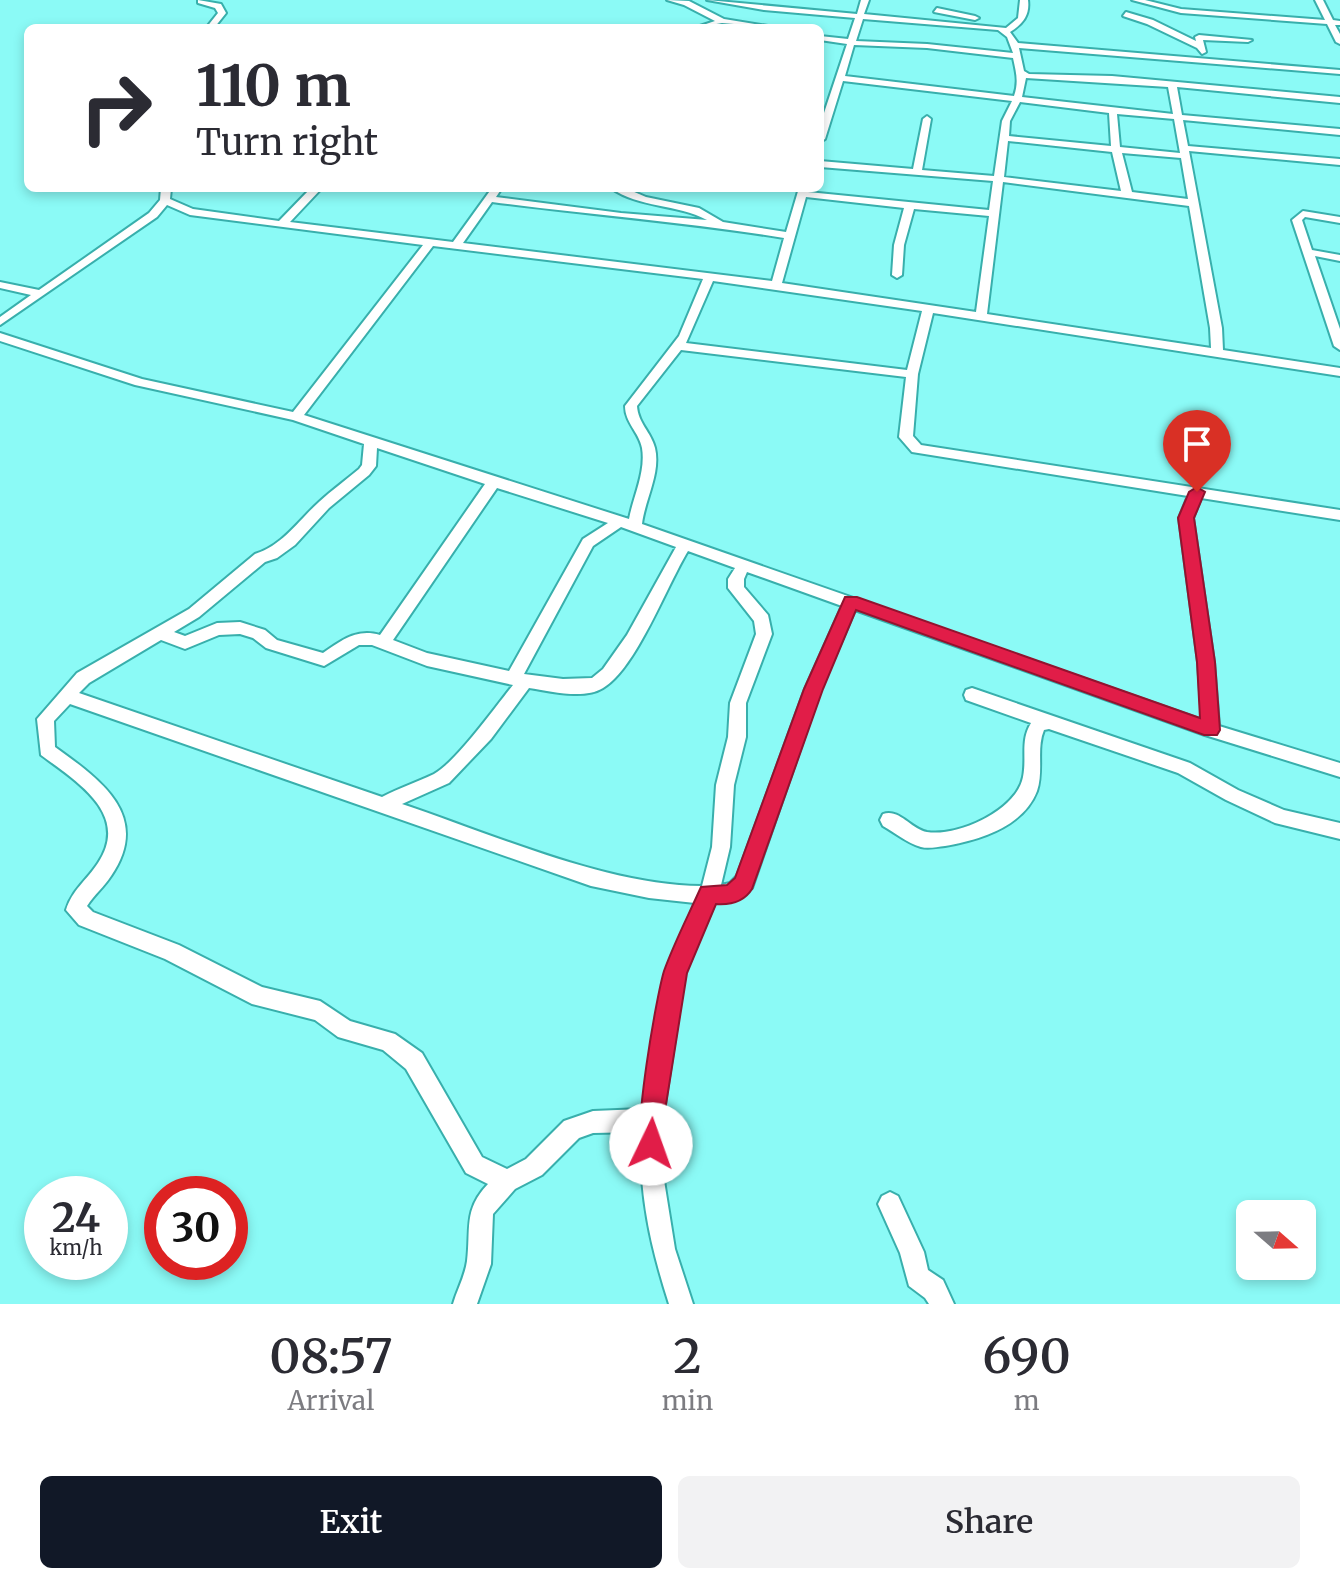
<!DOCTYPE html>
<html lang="en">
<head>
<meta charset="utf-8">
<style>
	body { margin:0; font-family:Merriweather,serif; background:#f2f2f3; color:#2b2b33; height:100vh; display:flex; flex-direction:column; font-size:30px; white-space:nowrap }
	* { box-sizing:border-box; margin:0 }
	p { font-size:26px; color:#7c7c81 }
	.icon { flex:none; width:44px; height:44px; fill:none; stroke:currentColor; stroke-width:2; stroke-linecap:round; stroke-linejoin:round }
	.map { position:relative; height:1304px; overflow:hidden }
	.side { display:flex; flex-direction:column; background:#fff; flex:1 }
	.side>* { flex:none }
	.top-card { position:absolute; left:24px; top:24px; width:800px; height:168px; border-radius:12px; box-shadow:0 4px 12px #0003; background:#fff; color:#2b2b33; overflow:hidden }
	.needle { width:52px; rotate:110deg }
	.controls { position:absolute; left:1236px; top:1200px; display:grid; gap:16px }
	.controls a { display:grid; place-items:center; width:80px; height:80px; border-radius:12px; background:#fff; box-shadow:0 4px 12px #0003; font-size:40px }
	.speed { position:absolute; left:24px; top:1176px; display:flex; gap:16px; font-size:40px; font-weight:700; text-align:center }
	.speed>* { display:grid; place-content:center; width:104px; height:104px; border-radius:50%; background:#fff; box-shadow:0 4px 12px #0003; line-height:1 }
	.speed small { font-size:20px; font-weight:400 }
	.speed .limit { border:12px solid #d22; background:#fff; color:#111 }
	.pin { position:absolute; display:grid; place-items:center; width:68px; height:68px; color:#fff; margin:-82px -34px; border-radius:50% 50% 50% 0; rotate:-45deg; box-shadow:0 0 8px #0007 }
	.pin .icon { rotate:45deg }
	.me { position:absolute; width:88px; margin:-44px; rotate:3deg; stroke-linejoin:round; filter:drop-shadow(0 0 6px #0008) }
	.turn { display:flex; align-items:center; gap:28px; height:168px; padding:0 40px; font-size:36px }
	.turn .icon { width:104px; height:104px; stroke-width:2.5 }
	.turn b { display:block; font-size:56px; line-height:68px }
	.eta { display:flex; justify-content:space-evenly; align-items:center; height:136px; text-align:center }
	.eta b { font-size:48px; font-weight:600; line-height:56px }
	.action { display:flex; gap:16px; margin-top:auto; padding:16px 40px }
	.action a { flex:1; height:92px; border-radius:12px; background:#111827; color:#fff; font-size:32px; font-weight:600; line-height:92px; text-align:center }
	.action a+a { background:#f2f2f3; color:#2b2b33 }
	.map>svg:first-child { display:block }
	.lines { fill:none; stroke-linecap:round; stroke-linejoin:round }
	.minor-casing { stroke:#38afac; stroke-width:4 }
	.minor { fill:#fff; fill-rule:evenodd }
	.route { fill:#e11d48; stroke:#92132f; stroke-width:2 }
</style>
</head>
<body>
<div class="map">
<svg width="1340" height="1304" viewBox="0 0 1340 1304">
	<rect width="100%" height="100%" fill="#8bfaf6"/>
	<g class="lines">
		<g class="minor-casing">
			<g id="minor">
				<path d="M 198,0 L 221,4 L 226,13 L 214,28 L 206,28 L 218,13 L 215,8 L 198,3 Z"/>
				<path d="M 667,0 L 689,1 L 724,19 L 780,28 L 722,23 L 694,28 L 715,21 L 684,5 Z"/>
				<path d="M 707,0 L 857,14 L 861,0 L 869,0 L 864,14 L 1006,28 L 1018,18 L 1020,0 L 1028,0 C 1030,15 1023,24 1010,32 L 1018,43 L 1340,70 L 1340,74 L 1019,48 L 1024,71 L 1029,74 L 1112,76 L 1340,97 L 1340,103 L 1177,87 L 1182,115 L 1340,129 L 1340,135 L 1183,120 L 1188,146 L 1340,159 L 1340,165 L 1189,151 L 1222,328 L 1223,350 L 1340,368 L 1340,376 L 933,313 L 918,374 L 913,436 L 921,445 L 1340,510 L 1340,520 L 1201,498 L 1193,518 L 1214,662 L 1219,726 L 1340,763 L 1340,777 L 1205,735 L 855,610 L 821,689 L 752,888 L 741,897 L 715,903 L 685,973 L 663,1117 L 662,1168 L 675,1249 L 693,1304 L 669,1304 C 650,1245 639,1194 641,1132 L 593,1133 L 579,1138 L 542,1175 L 515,1189 L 493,1214 L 491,1264 L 477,1304 L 453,1304 C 457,1290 465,1276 467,1261 C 471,1229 463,1210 488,1184 L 466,1173 L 406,1069 L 383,1050 L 338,1037 L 315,1020 L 252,1004 L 165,959 L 79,925 L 66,910 C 72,890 87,880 98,863 C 131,814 76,781 41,755 L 37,719 L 77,673 L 189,609 L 255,554 C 283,545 298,521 319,502 C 332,490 346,480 359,469 L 362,465 L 364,444 L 293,420 L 135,385 L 0,341 L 0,333 L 142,379 L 293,412 L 423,245 L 190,215 L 167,205 L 157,217 L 0,325 L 0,317 L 31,295 L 0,288 L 0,282 L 39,290 L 149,213 L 160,200 L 161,188 L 171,188 L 170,199 L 193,209 L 279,221 L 311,188 L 322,188 L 290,222 L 453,242 L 492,188 L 502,188 L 496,197 L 621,213 L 707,220 C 677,204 639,208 611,188 L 625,188 L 646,197 L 699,208 L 723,222 L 786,232 L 799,188 L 809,188 L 808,192 L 989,210 L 993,181 L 820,167 L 820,161 L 913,169 L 923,119 L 927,116 L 931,119 L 922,170 L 994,176 L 1002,121 L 1012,101 L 843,81 L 825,139 L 820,142 L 820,125 L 847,44 L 820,40 L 820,36 L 848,39 L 855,18 L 764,10 ZM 863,19 L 998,30 L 1007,37 L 1013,53 L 927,44 L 856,41 ZM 854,45 L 927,48 L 1013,58 C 1016,72 1019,82 1014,96 L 845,76 ZM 1026,78 L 1168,87 L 1173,114 L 1022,97 ZM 1020,102 L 1109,113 L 1111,146 L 1009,136 L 1010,121 ZM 1117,114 L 1174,119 L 1180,153 L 1120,147 ZM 1008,141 L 1112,152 L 1121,191 L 1004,177 ZM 1122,153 L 1181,158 L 1188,199 L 1132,192 ZM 1003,182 L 1189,206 L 1210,328 L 1211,348 L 987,314 ZM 806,197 L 904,208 L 894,245 L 892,275 L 897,278 L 902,275 L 904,245 L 914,209 L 989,216 L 976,312 L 782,283 ZM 492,202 C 589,215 687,222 784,238 L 772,281 L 463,243 ZM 433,246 L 703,279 L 679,336 L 625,406 C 625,423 639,432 642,448 C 646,472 633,497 629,519 L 304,415 ZM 713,281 L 922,311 L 907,370 L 686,343 ZM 681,350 L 906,377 L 899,437 L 912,452 L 1188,496 L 1179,518 L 1198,662 L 1202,720 L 642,524 C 645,499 661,473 655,448 C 651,432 638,423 637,406 ZM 377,448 L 485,484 L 380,635 C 356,628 341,641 323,653 L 277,640 L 265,630 L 240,622 L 217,623 L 185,636 L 174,632 L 199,617 L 265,562 L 277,558 L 295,545 L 329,508 L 369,475 L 376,466 ZM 497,488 L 608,523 L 583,539 L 509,671 L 427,653 L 393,640 ZM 621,527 L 676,547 L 627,635 L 603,669 L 592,678 L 563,679 L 524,674 L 593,546 ZM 688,551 L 735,568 L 728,579 L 728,588 L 754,621 L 756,634 L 730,703 L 728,737 L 716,785 L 712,847 L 702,886 C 608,886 492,834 402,804 L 449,783 L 491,739 L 529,688 C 550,691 584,700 603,688 C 636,669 667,585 688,551 ZM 747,572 L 842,606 L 805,689 L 737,876 L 730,883 L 721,885 L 730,847 L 734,785 L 746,737 L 746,703 L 772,634 L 768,615 L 744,587 L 744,579 ZM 240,634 L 253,638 L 266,648 L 324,666 L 359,645 L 372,645 L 427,666 L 513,685 C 496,706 456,762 434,774 C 417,782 399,788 382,797 L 79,693 L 89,683 L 161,640 L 185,649 L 219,635 ZM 70,704 L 591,886 L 649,898 L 695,903 L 665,973 L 642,1109 L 593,1111 L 564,1121 L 526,1159 L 507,1169 L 482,1157 L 422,1053 L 395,1034 L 350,1021 L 320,1001 L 262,987 L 179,945 L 93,912 L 87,906 C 94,895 104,887 111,876 C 152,816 101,780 55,747 L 54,721 Z"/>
				<path d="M 1132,0 L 1145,0 L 1181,9 L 1325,20 L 1315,0 L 1323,0 L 1333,20 L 1340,21 L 1340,25 L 1335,25 L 1340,34 L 1340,44 L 1336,42 L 1327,24 L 1181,13 Z"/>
				<path d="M 937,8 L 975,16 L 979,18 L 975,20 L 934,12 Z"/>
				<path d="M 1126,12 L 1153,20 L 1196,41 L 1195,37 L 1199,35 L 1252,40 L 1248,42 L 1203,40 L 1206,52 L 1202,54 L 1197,48 L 1147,24 L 1123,16 Z"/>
				<path d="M 655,26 L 660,26 L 661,28 L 651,28 Z"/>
				<path d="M 1303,211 L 1340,217 L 1340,223 L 1305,217 L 1302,220 L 1312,250 L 1340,255 L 1340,261 L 1315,256 L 1340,329 L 1340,350 L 1334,346 L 1292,220 Z"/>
				<path d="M 972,688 L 1190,763 L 1238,790 L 1284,810 L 1340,823 L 1340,839 L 1275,823 L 1226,800 L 1178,773 L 1049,729 L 1044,730 C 1036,749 1044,770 1037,791 C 1023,827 980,840 945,846 C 937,847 928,849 921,847 C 907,843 894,832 883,826 L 880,820 L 883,814 C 899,808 911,829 927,832 C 958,837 1017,810 1023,777 C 1027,757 1020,741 1031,723 L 966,700 L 964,695 L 966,690 Z"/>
				<path d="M 890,1192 L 898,1196 L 924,1252 L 928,1270 L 943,1280 L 954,1304 L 929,1304 L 925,1298 L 909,1286 L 900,1253 L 878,1204 L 882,1196 Z"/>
			</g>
		</g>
		<use href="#minor" class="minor"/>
	</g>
	<path class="route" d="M 1197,487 L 1205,492 L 1194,518 L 1215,662 L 1220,730 L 1217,735 L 1204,735 L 856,610 L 823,689 L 752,889 C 744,902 730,905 716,904 L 687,973 L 664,1117 L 664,1144 L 660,1153 L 651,1157 L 642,1153 C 633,1131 656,998 664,971 C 674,943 689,914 701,887 L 727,885 L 735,878 L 804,689 L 845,597 L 857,597 L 1200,718 L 1197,662 L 1178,518 L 1189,492 Z"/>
</svg>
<div class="controls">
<a><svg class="needle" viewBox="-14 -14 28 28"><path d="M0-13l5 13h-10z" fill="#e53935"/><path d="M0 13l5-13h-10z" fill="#7c7c81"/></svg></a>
</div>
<div class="speed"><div>24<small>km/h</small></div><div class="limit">30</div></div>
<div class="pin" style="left:1197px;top:492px;background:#d93025"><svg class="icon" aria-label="arrive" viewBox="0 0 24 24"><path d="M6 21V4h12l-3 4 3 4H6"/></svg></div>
<svg class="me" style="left:651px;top:1144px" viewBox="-20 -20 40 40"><circle r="19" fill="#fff"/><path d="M0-13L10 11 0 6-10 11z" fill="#e11d48"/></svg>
<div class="top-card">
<div class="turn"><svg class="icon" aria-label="right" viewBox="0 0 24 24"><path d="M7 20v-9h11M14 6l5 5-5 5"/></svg><div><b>110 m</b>Turn right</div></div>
</div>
</div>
<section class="side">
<div class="eta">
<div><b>08:57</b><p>Arrival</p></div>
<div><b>2</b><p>min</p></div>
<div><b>690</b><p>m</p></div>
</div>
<div class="action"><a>Exit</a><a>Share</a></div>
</section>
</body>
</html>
